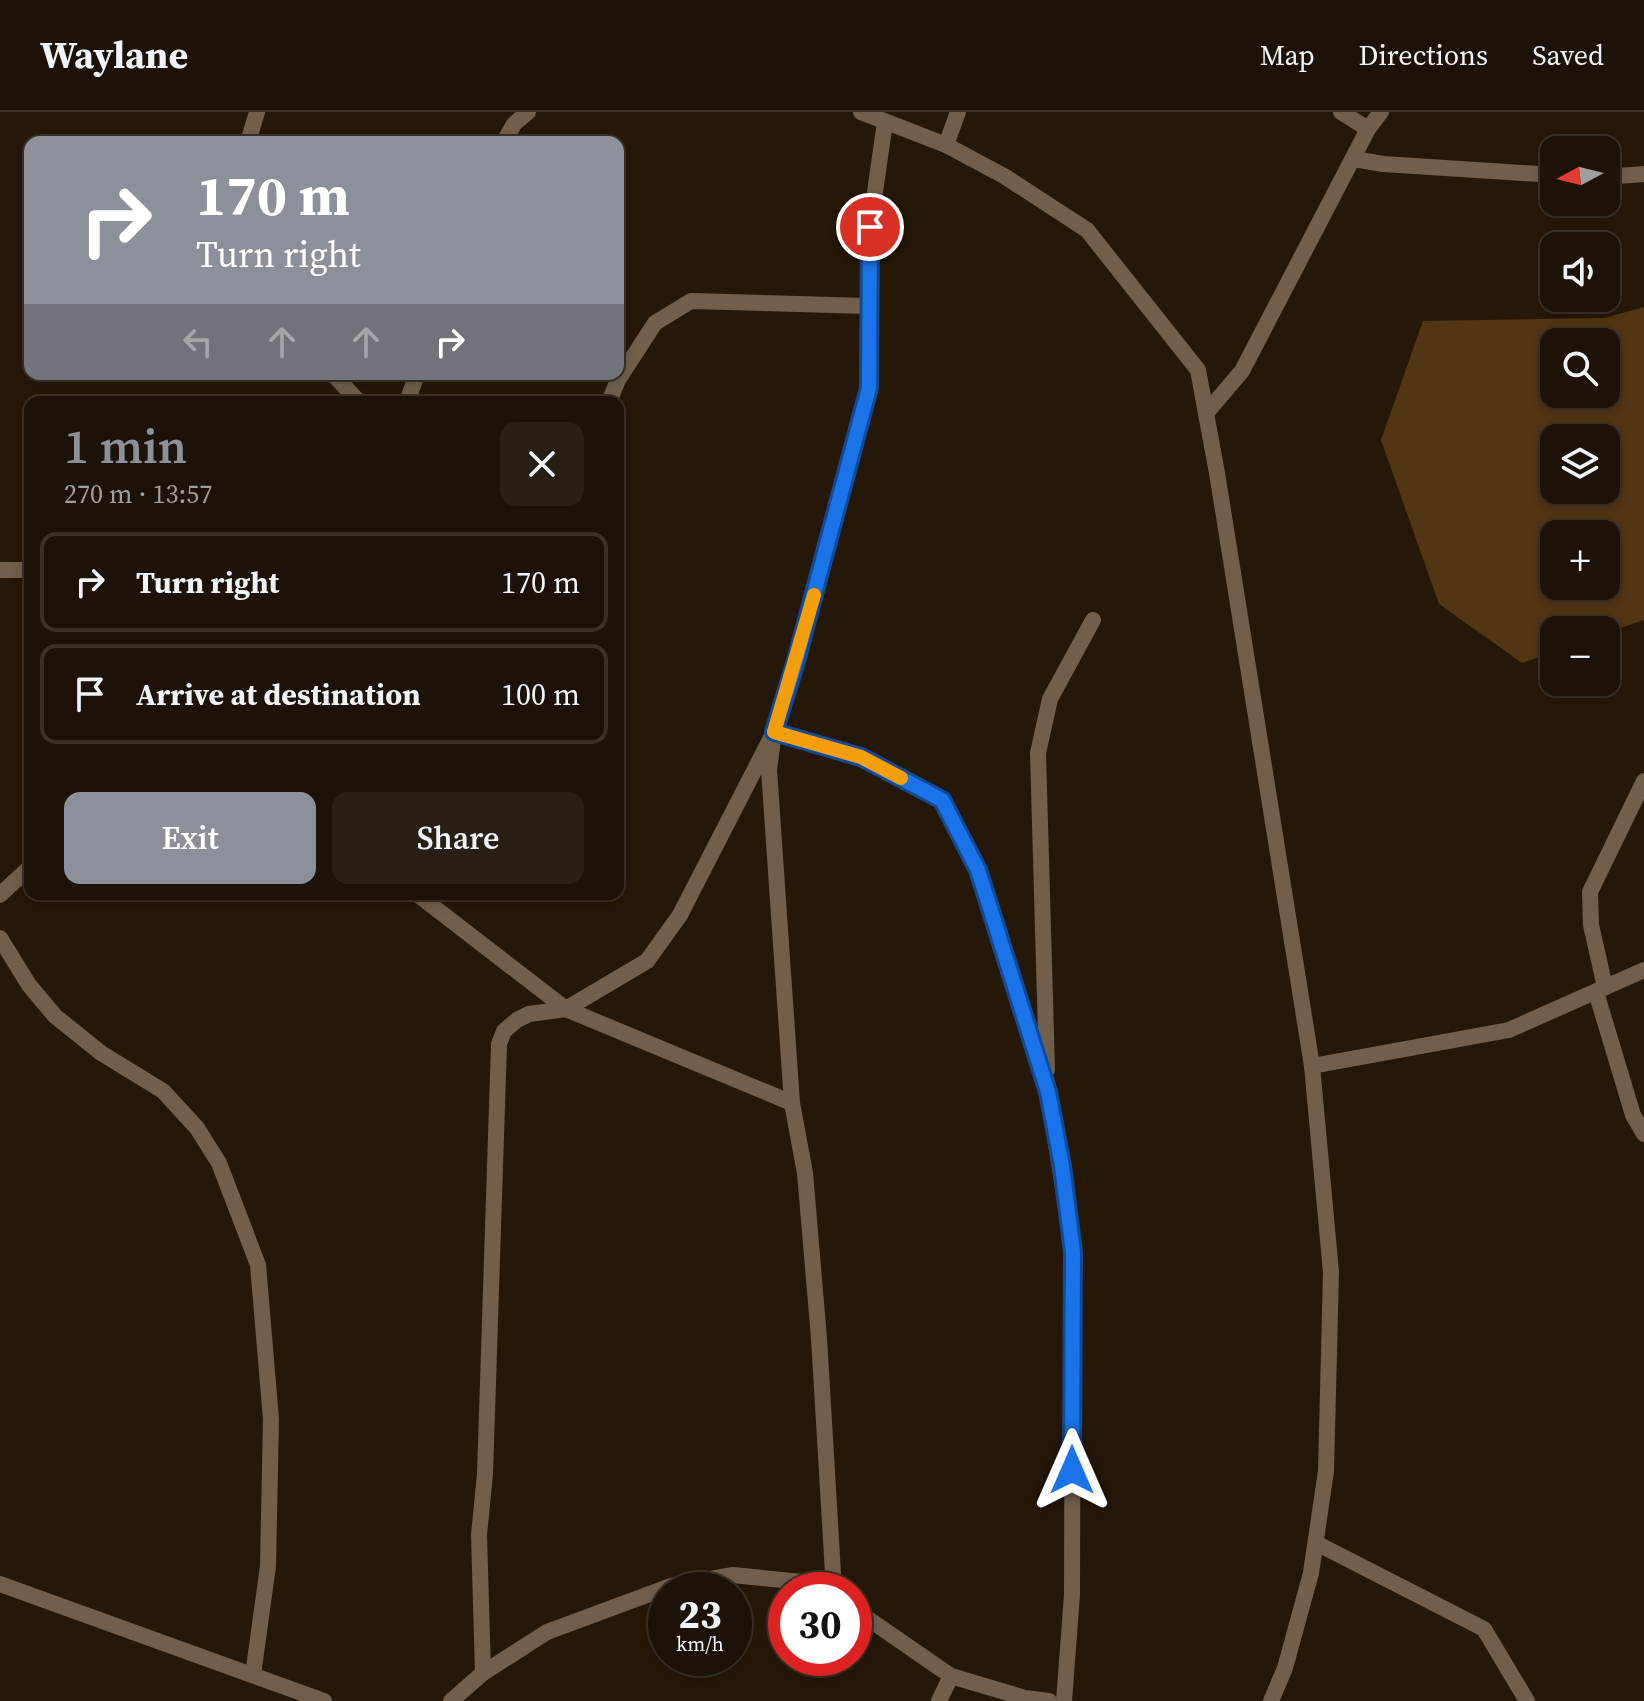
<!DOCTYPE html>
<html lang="en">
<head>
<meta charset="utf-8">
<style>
	body { margin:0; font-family:"Source Serif 4",serif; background:#292015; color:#f1f3f6; height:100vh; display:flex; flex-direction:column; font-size:30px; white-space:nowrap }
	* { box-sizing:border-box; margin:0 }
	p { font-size:26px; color:#a09e9b }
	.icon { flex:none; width:44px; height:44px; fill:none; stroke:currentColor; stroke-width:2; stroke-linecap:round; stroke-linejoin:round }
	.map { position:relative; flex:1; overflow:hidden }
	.panel { position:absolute; left:24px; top:284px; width:600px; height:504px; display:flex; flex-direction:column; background:#1c1207; border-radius:16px; box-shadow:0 4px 12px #0003,0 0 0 2px #3a3228 }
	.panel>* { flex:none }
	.guide { position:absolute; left:24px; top:24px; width:600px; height:244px; border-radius:16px; box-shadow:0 4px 12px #0003,0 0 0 2px #3a3228; background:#8c9099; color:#fff; overflow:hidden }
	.needle { width:52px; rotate:263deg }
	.controls { position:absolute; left:1540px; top:24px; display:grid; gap:16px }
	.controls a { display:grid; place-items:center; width:80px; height:80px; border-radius:16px; background:#1c1207; box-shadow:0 4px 12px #0003,0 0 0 2px #3a3228; font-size:40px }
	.speed { position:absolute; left:648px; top:1460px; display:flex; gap:16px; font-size:40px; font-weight:700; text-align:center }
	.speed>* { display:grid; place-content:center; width:104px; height:104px; border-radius:50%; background:#1c1207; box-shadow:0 4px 12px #0003,0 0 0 2px #3a3228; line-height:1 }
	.speed small { font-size:20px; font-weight:400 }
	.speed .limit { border:12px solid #d22; background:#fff; color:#111 }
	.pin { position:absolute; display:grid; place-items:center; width:68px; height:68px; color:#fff; margin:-34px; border:4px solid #fff; border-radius:50%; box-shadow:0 2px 8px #0007 }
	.me { position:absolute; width:88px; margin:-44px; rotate:0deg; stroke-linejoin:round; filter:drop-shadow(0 0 6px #0008) }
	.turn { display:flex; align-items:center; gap:28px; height:168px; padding:0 40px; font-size:36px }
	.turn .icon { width:104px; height:104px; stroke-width:2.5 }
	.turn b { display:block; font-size:56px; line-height:68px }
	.lanes { display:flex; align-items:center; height:76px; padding:0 40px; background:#0003; justify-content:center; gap:40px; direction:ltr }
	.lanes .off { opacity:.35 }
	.round { display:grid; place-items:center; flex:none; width:84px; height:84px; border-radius:16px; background:#292015 }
	.summary { display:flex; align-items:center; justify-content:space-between; height:136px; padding:0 40px }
	h1 { font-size:48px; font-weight:600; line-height:60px; color:#8c9099 }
	.action { display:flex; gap:16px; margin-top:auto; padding:16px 40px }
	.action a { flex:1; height:92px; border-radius:16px; background:#8c9099; color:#fff; font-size:32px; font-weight:600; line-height:92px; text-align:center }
	.action a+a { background:#292015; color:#f1f3f6 }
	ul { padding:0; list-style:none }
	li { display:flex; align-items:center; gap:24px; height:100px; margin:0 16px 12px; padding:0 24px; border:4px solid #3a3228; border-radius:16px }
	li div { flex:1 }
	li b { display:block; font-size:30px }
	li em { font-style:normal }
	header { display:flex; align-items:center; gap:48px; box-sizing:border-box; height:112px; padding:0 40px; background:#1c1207; border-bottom:2px solid #3a3228 }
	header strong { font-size:38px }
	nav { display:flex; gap:44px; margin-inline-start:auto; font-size:28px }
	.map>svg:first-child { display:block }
	.green { fill:#523513; fill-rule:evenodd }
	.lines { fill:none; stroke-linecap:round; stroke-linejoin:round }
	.street { stroke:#715f4c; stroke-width:16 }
	.route-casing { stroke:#114b97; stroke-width:20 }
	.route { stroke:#1a73e8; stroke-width:14 }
	.slow { stroke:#f59e0b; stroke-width:14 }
</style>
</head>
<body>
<header>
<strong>Waylane</strong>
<nav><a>Map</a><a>Directions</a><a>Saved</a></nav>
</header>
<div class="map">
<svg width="1644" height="1589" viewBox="0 0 1644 1589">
	<rect width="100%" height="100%" fill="#261809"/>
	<path class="green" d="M 1644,195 L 1644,508 L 1606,521 L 1606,518 L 1554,518 L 1554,540 L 1522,551 L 1439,492 L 1381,328 L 1423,209 L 1604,206 ZM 1606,230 L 1606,282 L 1554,282 L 1554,230 ZM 1554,326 L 1606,326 L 1606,378 L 1554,378 ZM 1606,422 L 1606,474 L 1554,474 L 1554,422 Z"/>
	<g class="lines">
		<g class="street">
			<path d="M 861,0 L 946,33 L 1004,64 L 1087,118 L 1198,258 L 1217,361 L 1312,954 L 1331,1160 L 1326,1359 L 1311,1461 L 1285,1556 L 1271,1589"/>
			<path d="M 1341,0 L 1368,17"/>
			<path d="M 248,30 L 257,0"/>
			<path d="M 504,30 L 514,12 L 528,0"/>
			<path d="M 946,33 L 958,0"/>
			<path d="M 1354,47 L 1383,52 L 1554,63"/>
			<path d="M 1606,65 L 1644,62"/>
			<path d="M 333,262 L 359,290"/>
			<path d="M 407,290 L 417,262"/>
			<path d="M 609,290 L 618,268 L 655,211 L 691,189 L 868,194"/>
			<path d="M 1207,300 L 1242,259 L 1368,17 L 1381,0"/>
			<path d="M 0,458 L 30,458"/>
			<path d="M 417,782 L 566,897 L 792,991"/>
			<path d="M 0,783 L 30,755"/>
			<path d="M 0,826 L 29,873 L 55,904 L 101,941 L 163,979 L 197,1016 L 219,1051 L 258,1153 L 271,1307 L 268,1454 L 253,1563"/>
			<path d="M 1605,875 L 1591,813 L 1590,780 L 1644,669"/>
			<path d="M 1596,880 L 1633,1003 L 1644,1022"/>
			<path d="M 1312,954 L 1509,918 L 1644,858"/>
			<path d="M 1047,958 L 1038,641 L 1050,587 L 1093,508"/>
			<path d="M 1316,1431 L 1484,1517 L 1527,1589"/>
			<path d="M 0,1472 L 324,1589"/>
			<path d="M 834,1478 L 819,1226 L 805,1061 L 792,991 L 769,658 L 774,620 L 796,549 L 869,276 L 870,115 L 885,10"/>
			<path d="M 854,1497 L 951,1564"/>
			<path d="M 483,1561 L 479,1423 L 485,1362 L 499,932 L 504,919 L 517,908 L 529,902 L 566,897 L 647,849 L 680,803 L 774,620 L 861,645 L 942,688 L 978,758 L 1048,980 L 1073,1140 L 1072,1483 L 1064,1589"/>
			<path d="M 451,1589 L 483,1561 L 547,1520 L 671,1474 L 733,1463 L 812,1471 L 825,1478"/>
			<path d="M 939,1589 L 951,1564 L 1025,1586 L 1049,1589"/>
		</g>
	</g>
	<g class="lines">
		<g class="route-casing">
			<path id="route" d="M 870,115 L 869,276 L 796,549 L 774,620 L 861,645 L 942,688 L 978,758 L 1048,980 L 1062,1054 L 1073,1140 L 1072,1358"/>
		</g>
		<use href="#route" class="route"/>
		<path class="slow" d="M 814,483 L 774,620 L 861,645 L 901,666"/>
	</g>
</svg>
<div class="controls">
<a><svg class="needle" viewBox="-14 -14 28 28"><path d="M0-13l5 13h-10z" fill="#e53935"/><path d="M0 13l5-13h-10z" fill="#a09e9b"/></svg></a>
<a><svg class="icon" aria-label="sound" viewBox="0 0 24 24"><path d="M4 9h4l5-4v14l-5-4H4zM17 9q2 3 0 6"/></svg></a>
<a><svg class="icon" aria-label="search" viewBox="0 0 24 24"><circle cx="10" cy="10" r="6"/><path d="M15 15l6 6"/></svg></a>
<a><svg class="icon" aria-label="layers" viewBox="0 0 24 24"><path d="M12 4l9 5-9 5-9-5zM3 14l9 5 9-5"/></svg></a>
<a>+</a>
<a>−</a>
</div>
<div class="speed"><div>23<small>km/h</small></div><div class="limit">30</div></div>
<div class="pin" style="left:870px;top:115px;background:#d93025"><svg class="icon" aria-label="arrive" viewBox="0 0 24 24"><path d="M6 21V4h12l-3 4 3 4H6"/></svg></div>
<svg class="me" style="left:1072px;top:1358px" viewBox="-20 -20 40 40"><path d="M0-17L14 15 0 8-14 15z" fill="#1a73e8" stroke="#fff" stroke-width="4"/></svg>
<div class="guide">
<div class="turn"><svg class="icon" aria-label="right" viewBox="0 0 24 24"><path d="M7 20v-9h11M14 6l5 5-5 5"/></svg><div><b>170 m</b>Turn right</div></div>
<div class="lanes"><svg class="icon off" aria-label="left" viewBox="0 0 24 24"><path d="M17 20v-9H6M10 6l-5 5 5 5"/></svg><svg class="icon off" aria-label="ahead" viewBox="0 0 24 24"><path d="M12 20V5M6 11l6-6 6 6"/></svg><svg class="icon off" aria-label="ahead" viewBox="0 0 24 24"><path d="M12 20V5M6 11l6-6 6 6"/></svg><svg class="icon" aria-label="right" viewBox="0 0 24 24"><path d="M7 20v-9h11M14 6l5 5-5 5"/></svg></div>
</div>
<section class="panel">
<div class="summary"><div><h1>1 min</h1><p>270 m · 13:57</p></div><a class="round"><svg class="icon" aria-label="close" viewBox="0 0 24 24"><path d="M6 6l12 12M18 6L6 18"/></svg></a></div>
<ul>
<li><svg class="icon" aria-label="right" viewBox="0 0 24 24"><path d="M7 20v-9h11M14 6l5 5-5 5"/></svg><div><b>Turn right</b></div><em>170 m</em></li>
<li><svg class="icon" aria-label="arrive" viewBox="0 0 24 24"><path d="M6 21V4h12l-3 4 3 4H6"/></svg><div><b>Arrive at destination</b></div><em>100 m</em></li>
</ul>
<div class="action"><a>Exit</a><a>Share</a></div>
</section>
</div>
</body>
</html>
